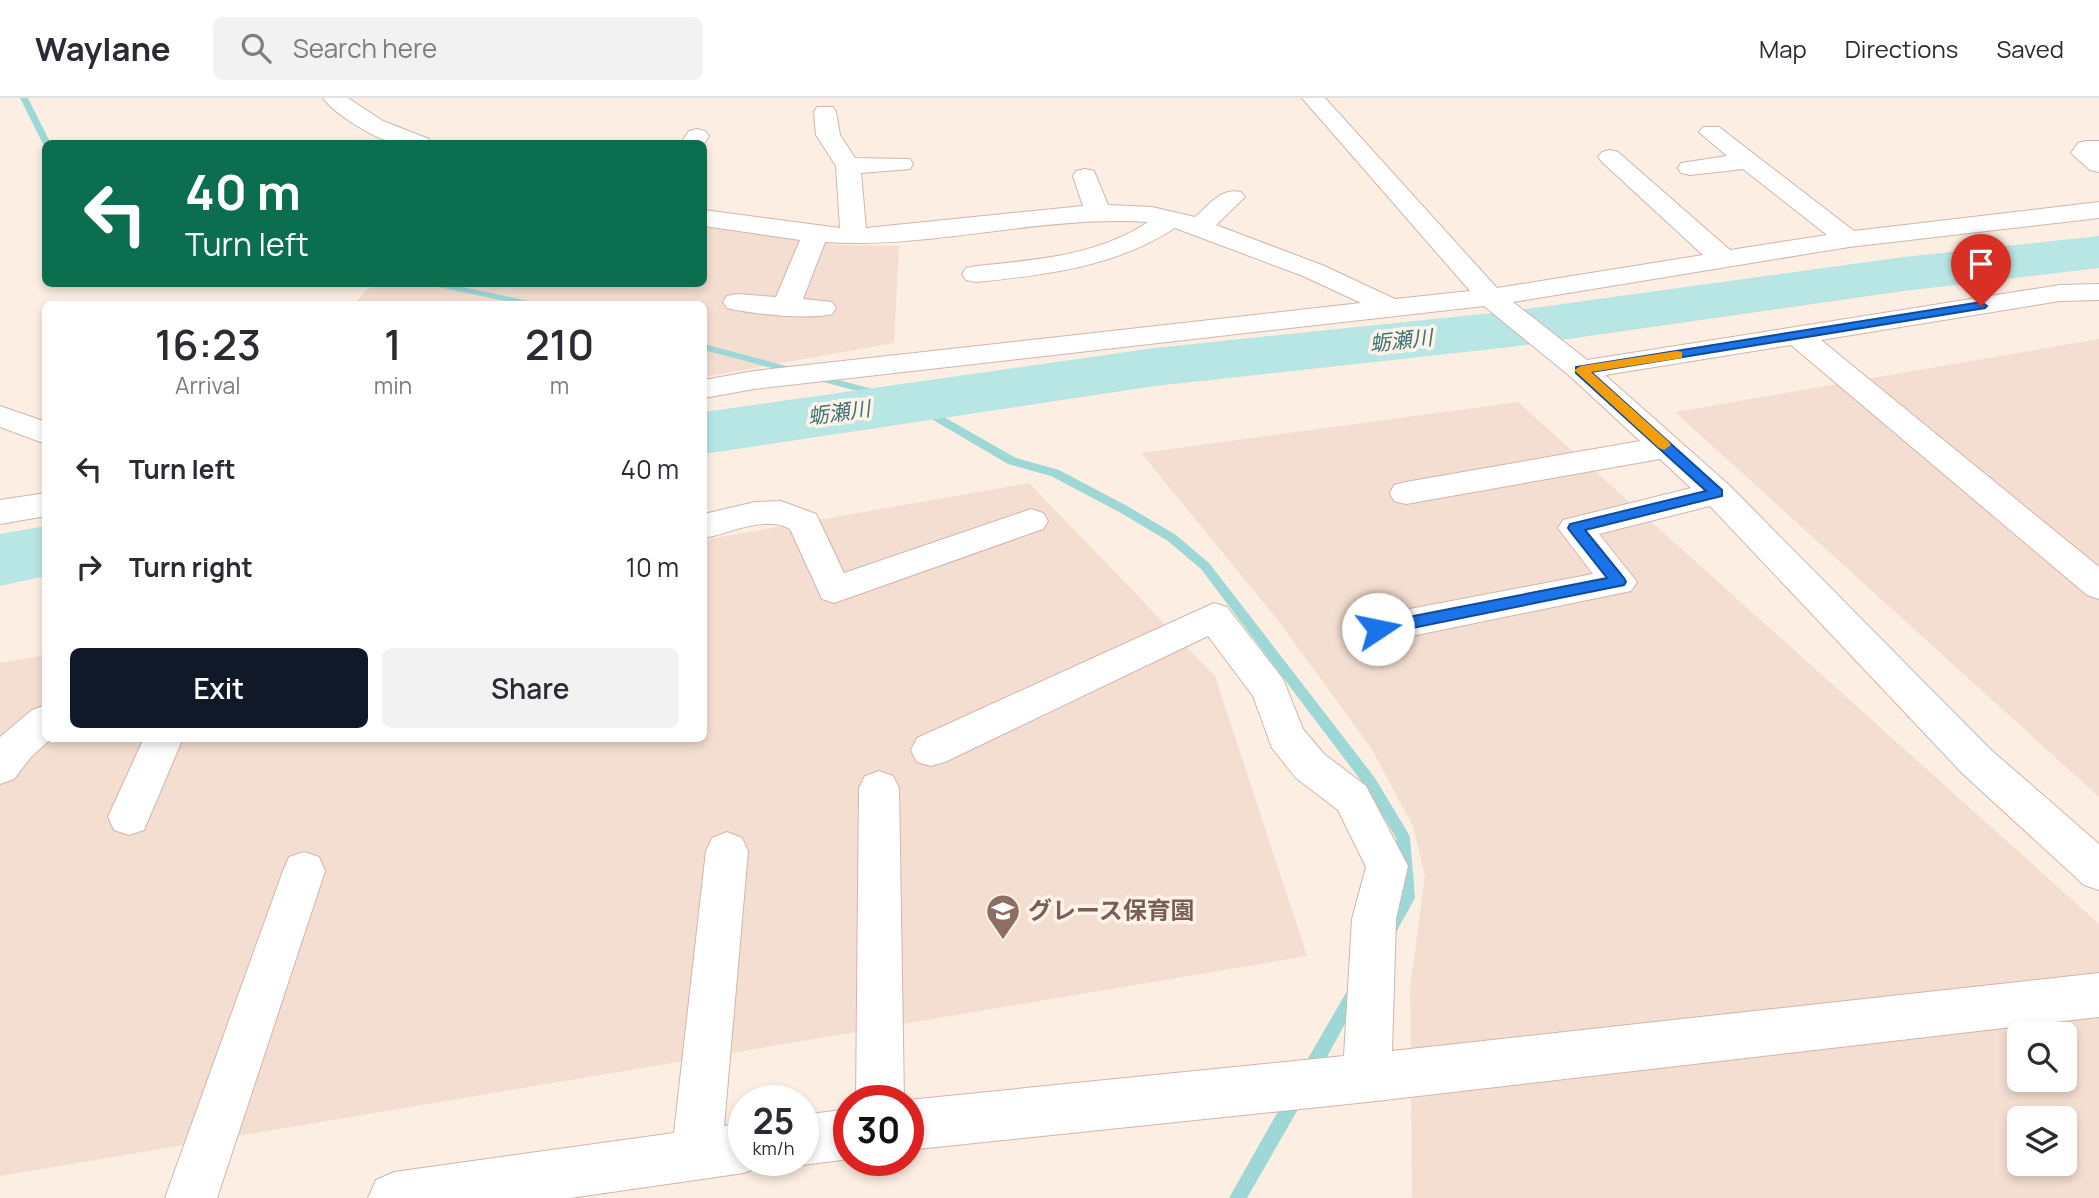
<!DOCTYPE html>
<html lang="en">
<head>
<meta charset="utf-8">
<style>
	body { margin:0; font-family:Manrope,"Noto Sans JP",sans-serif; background:#f2f2f3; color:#2b2b33; height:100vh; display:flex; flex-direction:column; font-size:26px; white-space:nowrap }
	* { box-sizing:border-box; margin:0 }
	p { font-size:23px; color:#7c7c81 }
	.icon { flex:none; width:38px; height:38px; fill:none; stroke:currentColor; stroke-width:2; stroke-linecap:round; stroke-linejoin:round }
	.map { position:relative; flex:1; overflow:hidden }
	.drawer { position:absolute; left:42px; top:203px; width:665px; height:441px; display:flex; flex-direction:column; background:#fff; border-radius:10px; box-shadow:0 4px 10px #0003 }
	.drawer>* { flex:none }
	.banner { position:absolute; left:42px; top:42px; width:665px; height:147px; border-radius:10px; box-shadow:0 4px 10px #0003; background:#0b6e4f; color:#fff; overflow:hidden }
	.fabs { position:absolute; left:2007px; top:924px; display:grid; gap:14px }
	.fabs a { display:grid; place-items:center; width:70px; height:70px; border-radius:10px; background:#fff; box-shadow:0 4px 10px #0003; font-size:35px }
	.speed { position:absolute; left:728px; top:987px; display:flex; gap:14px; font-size:35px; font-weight:700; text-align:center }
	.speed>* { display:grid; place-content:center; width:91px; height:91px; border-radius:50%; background:#fff; box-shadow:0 4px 10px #0003; line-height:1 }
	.speed small { font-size:18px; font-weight:400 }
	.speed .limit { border:10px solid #d22; background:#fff; color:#111 }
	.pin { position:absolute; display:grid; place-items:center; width:60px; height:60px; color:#fff; margin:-72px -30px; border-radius:50% 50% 50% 0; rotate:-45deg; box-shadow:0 0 7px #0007 }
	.pin .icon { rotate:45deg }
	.me { position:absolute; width:77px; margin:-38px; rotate:79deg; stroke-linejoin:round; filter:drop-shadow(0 0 5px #0008) }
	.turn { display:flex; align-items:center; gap:24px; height:147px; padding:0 28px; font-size:32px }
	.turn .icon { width:91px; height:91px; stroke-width:2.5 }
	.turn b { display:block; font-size:49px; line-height:60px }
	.eta { display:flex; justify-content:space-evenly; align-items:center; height:119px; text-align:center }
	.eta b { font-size:42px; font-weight:600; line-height:49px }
	.button { display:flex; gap:14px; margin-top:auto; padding:14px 28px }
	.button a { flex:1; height:80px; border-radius:10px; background:#111827; color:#fff; font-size:28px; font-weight:600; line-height:80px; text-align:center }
	.button a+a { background:#f2f2f3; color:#2b2b33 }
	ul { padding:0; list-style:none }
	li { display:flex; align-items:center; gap:21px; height:98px; padding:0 28px }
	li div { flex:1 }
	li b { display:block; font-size:26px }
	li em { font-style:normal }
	header { display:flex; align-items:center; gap:42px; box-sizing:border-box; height:98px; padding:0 35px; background:#fff; border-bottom:2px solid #e1e1e2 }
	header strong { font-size:33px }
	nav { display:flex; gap:38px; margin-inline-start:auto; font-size:24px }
	.search { width:490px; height:63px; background:#f2f2f3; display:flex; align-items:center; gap:18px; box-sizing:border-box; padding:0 24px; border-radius:10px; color:#7c7c81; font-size:26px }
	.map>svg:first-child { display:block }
	.residential { fill:#f4ded1; fill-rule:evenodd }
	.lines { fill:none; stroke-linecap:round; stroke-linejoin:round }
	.stream { fill:#9dd8d6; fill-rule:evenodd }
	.river { fill:#b7e6e4; fill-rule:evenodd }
	.minor-casing { stroke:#d0b5ac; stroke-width:2 }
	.minor { fill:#fff; fill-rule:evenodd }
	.route { fill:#1a73e8; stroke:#114b97; stroke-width:2 }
	.slow { fill:#f59e0b }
	.labels { text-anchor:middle; stroke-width:7; stroke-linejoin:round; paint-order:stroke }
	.far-water-label { font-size:21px; font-style:italic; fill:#3a7372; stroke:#fff2e9 }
	.education-label { font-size:24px; font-weight:bold; fill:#785e54; stroke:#fff2e9; text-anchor:start }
</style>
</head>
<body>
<header>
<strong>Waylane</strong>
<div class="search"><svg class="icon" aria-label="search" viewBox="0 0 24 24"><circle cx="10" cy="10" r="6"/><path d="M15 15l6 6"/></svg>Search here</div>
<nav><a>Map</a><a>Directions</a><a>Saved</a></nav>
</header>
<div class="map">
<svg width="2099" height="1100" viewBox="0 0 2099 1100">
	<rect width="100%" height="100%" fill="#fceee2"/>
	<g class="residential">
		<path d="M 704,129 L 838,147 L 899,148 L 894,245 L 704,279 L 704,206 L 353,206 L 373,186 L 704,186 Z"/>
		<path d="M 2099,241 L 2099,699 L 1675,314 Z"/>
		<path d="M 1518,304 L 2099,826 L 2099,1100 L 1412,1100 L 1410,890 L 1425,778 L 1413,728 L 1371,650 L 1277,521 L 1141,355 ZM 2020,936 L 2065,936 L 2065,982 L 2020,982 ZM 2020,1020 L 2065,1020 L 2065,1066 L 2020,1066 Z"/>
		<path d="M 1029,385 L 1215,578 L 1307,858 L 0,1078 L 0,565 L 45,557 L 46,640 L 704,640 L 704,442 Z"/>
	</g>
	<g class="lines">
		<g class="stream">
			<path d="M 20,0 L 28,0 L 51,46 L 46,46 L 46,48 L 43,46 Z"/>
			<path d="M 433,186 L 448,186 L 529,203 L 534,206 L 519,206 L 438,189 Z"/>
			<path d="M 704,246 L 801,272 L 803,274 L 798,277 L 704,252 Z"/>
			<path d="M 816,276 L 914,302 L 1016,360 L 1059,372 L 1129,409 L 1176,437 L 1209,465 L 1375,680 L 1408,735 L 1410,739 L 1415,800 L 1393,840 L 1388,842 L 1383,840 L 1381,835 L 1401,799 L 1396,740 L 1365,688 L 1201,471 L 1168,443 L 1121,415 L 1051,378 L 1008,366 L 906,306 L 812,281 L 812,277 Z"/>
			<path d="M 1355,886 L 1360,888 L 1363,893 L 1360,898 L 1315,981 L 1309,983 L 1303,981 L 1301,975 L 1303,969 L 1350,888 Z"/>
			<path d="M 1295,992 L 1301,994 L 1303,1000 L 1301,1006 L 1247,1100 L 1229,1100 L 1289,994 Z"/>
		</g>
		<g class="river">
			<path d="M 2099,138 L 2099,170 L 1904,193 L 1511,249 L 1155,288 L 704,356 L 704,314 L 1155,250 L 1511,213 L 1904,159 Z"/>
			<path d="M 46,428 L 46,478 L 0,488 L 0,436 Z"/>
		</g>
		<g class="minor-casing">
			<g id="minor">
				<path d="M 323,0 L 348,0 L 383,23 L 429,41 L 432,46 C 422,46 410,47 399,46 C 378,43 335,17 323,0 Z"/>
				<path d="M 1302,0 L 1325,0 L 1497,190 L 1703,157 L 1602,64 L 1598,59 L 1602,54 L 1610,52 L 1618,54 L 1730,152 L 1827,137 L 1743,71 L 1690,77 L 1681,75 L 1678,70 L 1681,65 L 1727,58 L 1699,34 L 1703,29 L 1719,29 L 1854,133 L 2099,104 L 2099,120 L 1849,149 L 1513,204 L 1587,262 L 2060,187 L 2099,186 L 2099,202 L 2060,203 L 1821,242 L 2099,469 L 2099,501 L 2087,497 L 1791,247 L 1605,277 L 1729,387 L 1990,651 L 2099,746 L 2099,792 L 2084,787 L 1962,675 L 1710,408 L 1599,436 L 1637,484 L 1631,493 L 1378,545 L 1365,541 L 1360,531 L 1365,521 L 1378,517 L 1593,476 L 1558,430 L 1563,422 L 1691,390 L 1660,361 L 1406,406 L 1394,403 L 1390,395 L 1394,387 L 1406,384 L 1640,343 L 1571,279 L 1484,208 L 754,291 L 704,300 L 704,282 L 754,273 L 1361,205 L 1303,178 L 1175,130 C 1115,169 1046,177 976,184 L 966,182 L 962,176 L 966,170 L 976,168 C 1035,162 1097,158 1148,124 C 1040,117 934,151 825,144 L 803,201 L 832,204 L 836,210 L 832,216 C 806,222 753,216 727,210 L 723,204 L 727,198 L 737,196 L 776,199 L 800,142 L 704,128 L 704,112 L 840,130 L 836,68 L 816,37 L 814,14 L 817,9 L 833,9 L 836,14 L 840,37 L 855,60 L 910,61 L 913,66 L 910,71 L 861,75 L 866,130 L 1083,108 L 1073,78 L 1076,73 L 1085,71 L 1094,73 L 1108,107 L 1152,109 L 1195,119 C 1209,107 1221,89 1241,94 L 1245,99 L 1216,127 L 1322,167 L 1395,201 L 1470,193 Z"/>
				<path d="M 697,31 L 705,33 L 709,38 L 704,46 L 680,46 L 689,33 Z"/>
				<path d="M 2086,43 L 2099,43 L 2099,74 L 2090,72 L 2071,55 L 2078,45 Z"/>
				<path d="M 0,308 L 46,324 L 46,346 L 0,329 Z"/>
				<path d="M 46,395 L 46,418 L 0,426 L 0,402 Z"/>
				<path d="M 781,403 L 816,416 L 844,475 L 1031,411 L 1043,415 L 1048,423 L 1043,431 L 834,505 L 822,501 L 790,431 C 765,417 730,435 704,440 L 704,416 L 755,404 Z"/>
				<path d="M 1214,505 L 1227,509 L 1283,581 L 1303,631 L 1324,656 L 1366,688 L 1408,768 L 1396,821 L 1392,953 L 2099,875 L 2099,919 L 1367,1004 L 908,1052 L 908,1002 L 1344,958 L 1352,821 L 1366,769 L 1338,712 L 1296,680 L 1272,650 L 1253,598 L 1208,538 L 945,664 L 931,668 L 917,664 L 911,652 L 917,640 Z"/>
				<path d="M 46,607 L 46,640 L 52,640 L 31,659 L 14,681 L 0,686 L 0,639 L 32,612 Z"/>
				<path d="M 144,640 L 183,640 L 144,732 L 129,737 L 114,732 L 108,719 Z"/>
				<path d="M 879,673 L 893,678 L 899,690 L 904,1003 L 856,1003 L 859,690 L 865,678 Z"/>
				<path d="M 727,734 L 742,740 L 748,753 L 724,1028 L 744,1025 L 744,1062 L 764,1062 L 762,1068 L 744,1075 L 570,1100 L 368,1100 L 376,1082 L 394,1074 L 674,1035 L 706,753 L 712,740 Z"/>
				<path d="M 304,754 L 319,759 L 325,773 L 217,1100 L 165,1100 L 283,773 L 289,759 Z"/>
				<path d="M 849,1011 L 849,1061 L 803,1067 L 792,1062 L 803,1062 L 803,1017 Z"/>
			</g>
		</g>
		<use href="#minor" class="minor"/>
	</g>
	<path class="route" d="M 1981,204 L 1987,208 L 1985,210 L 1591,274 L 1722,392 L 1722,398 L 1585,432 L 1624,480 L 1626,484 L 1624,487 L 1378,537 L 1370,531 L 1378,525 L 1607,480 L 1570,433 L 1568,430 L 1570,426 L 1706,393 L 1576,275 L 1576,269 Z"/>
	<path class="slow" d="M 1677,253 L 1682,254 L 1682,260 L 1591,274 L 1669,344 L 1671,347 L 1664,352 L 1659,350 L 1574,272 L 1581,268 Z"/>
	<defs>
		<g id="school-pin" transform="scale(1.75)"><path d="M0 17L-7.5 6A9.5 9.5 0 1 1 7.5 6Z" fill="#8d6e63" stroke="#fff2e9"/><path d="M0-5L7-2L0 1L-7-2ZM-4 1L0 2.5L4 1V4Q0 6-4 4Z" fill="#fff"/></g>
	</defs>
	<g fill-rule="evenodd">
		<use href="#school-pin" x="1003" y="813"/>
	</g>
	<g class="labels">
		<g class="far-water-label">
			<text transform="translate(1401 243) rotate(-6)" y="7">蛎瀬川</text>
			<text transform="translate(839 315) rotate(-8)" y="7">蛎瀬川</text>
		</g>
		<g class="education-label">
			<text x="1028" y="821">グレース保育園</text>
		</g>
	</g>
</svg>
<div class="fabs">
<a><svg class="icon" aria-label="search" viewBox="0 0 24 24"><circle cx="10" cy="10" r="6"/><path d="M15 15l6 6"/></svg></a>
<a><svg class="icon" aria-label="layers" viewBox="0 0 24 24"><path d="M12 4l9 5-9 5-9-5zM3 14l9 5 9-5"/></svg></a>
</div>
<div class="speed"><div>25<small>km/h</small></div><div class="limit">30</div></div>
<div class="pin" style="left:1981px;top:208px;background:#d93025"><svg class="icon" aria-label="arrive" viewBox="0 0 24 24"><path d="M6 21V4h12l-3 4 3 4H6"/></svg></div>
<svg class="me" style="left:1378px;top:531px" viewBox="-20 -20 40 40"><circle r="19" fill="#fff"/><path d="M0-13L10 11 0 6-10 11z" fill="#1a73e8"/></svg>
<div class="banner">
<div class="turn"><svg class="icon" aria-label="left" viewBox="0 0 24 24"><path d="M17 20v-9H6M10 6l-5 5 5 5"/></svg><div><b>40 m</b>Turn left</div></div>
</div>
<section class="drawer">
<div class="eta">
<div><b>16:23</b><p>Arrival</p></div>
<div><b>1</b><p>min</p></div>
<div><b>210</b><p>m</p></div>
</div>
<ul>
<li><svg class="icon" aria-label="left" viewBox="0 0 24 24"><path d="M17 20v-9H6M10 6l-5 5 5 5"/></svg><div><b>Turn left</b></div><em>40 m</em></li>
<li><svg class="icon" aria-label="right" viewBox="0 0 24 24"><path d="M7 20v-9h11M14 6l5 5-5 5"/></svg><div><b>Turn right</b></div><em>10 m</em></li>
</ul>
<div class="button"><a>Exit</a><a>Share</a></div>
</section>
</div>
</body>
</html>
